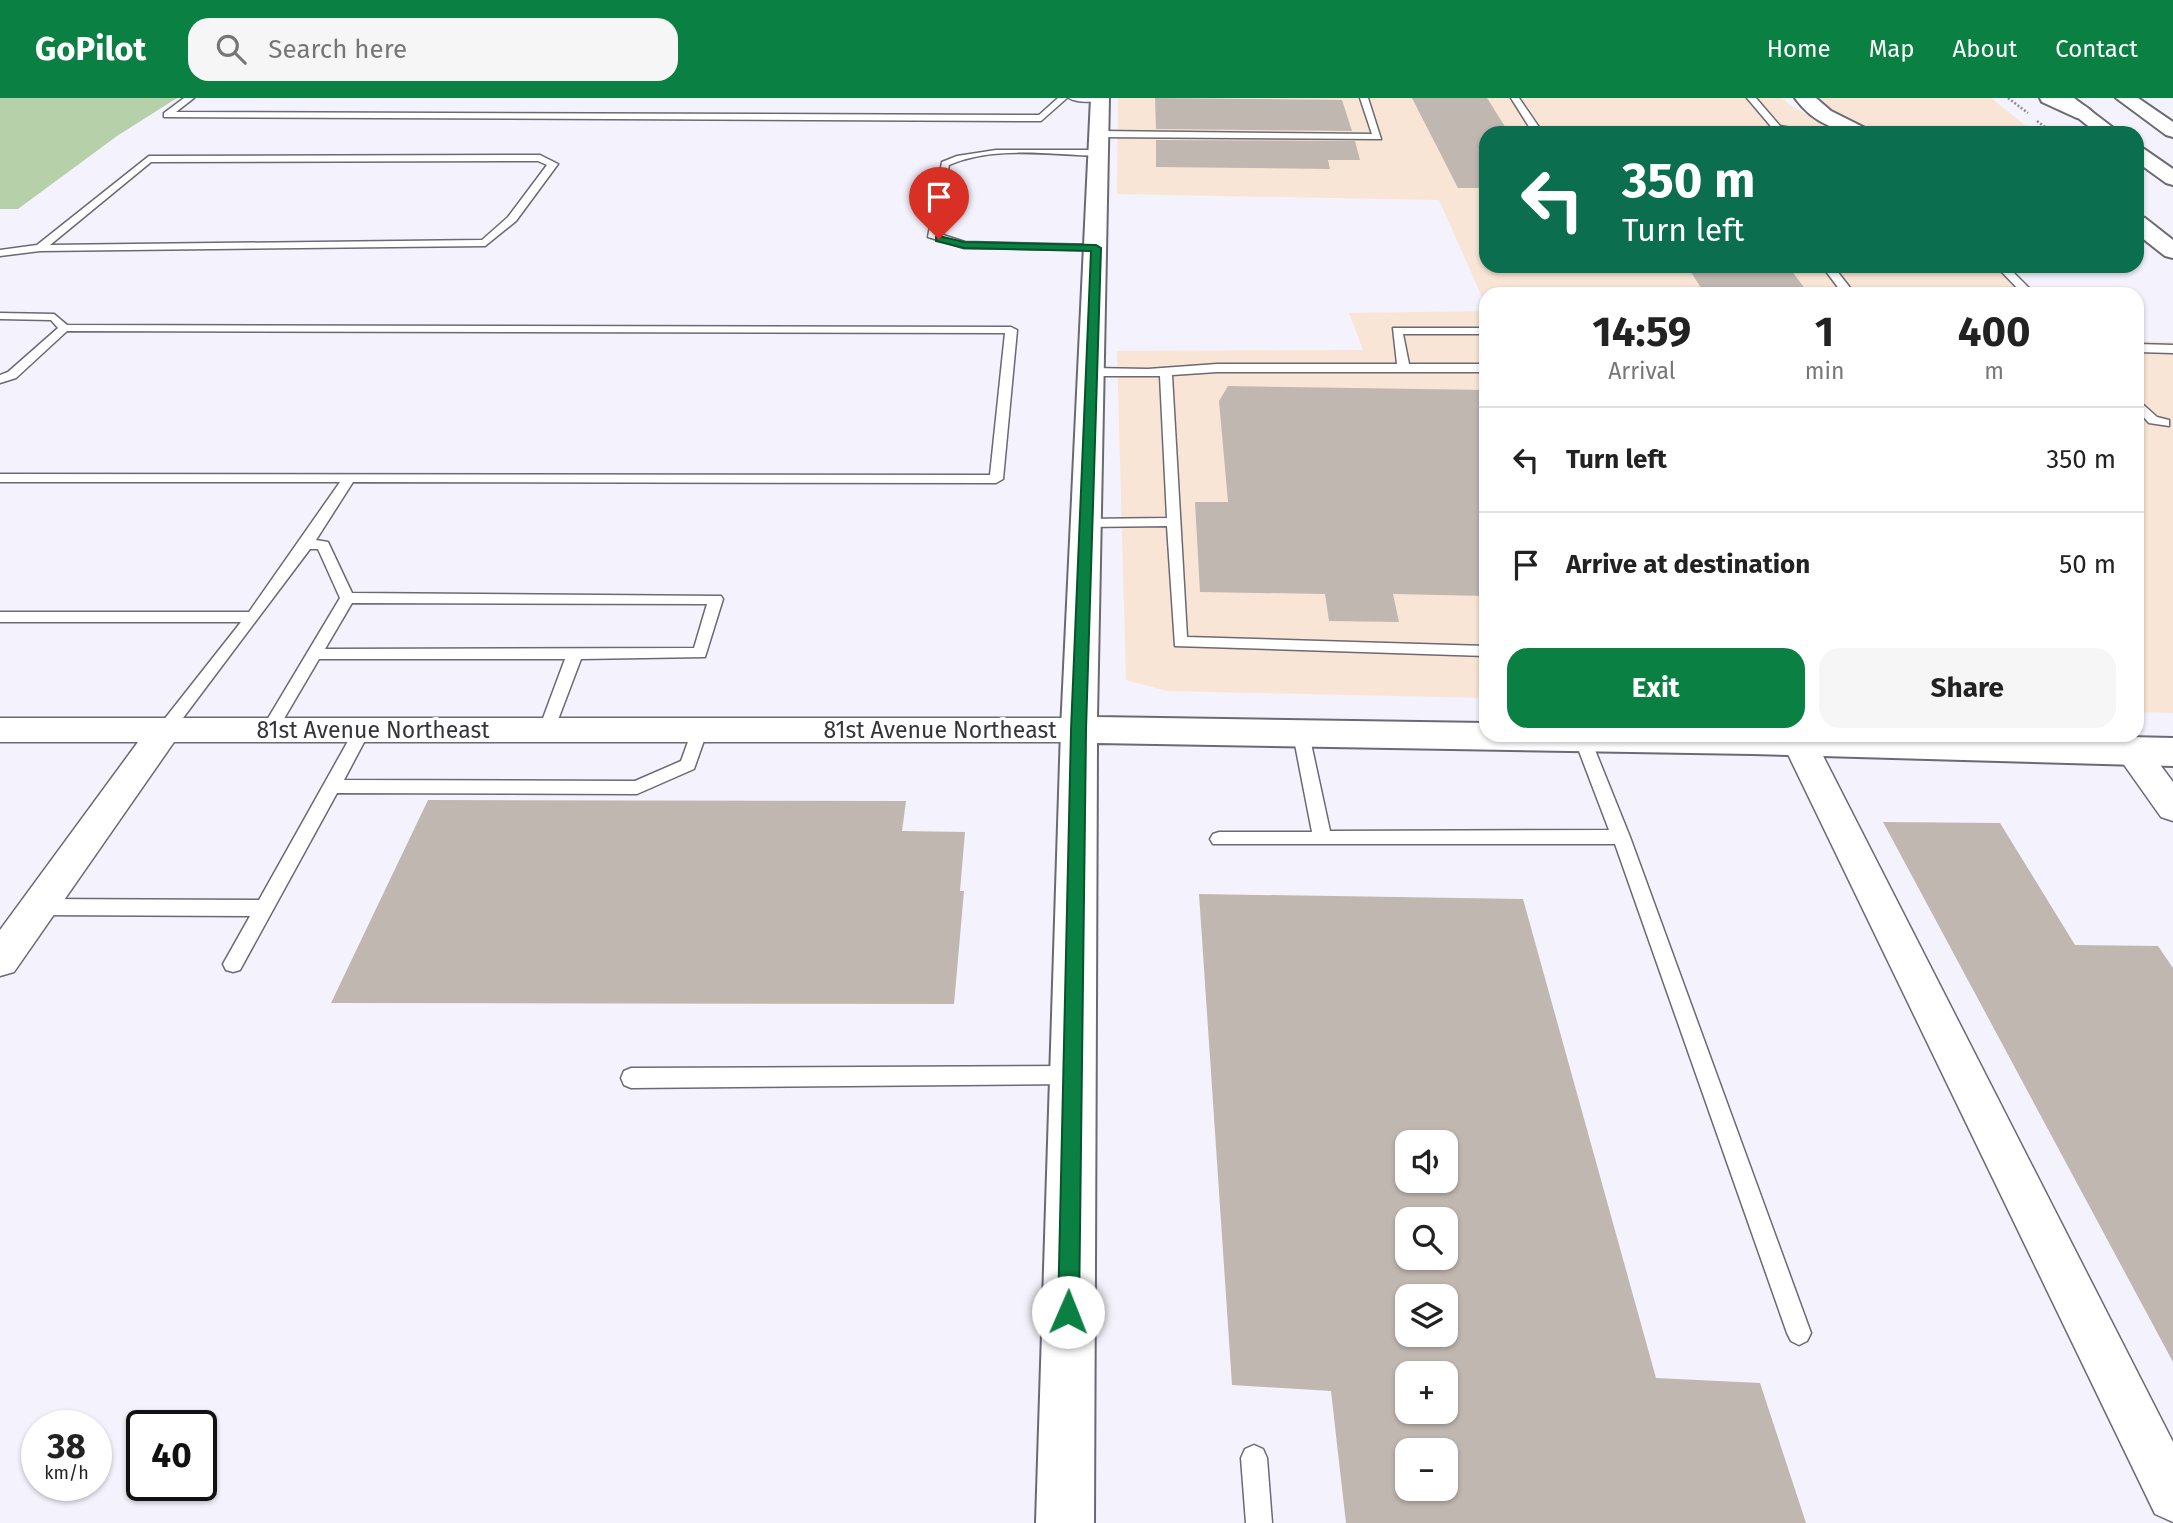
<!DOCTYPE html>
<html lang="en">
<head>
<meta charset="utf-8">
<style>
	body { margin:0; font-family:"Fira Sans",sans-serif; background:#f6f6f6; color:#222; height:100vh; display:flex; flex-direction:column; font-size:26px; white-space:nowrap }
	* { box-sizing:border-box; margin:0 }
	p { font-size:23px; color:#767676 }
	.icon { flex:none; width:38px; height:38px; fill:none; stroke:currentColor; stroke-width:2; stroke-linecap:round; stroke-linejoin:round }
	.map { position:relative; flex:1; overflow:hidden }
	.side { position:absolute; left:1479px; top:189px; width:665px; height:455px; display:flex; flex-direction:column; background:#fff; border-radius:21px; box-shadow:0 2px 5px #0004 }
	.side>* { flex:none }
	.banner { position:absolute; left:1479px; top:28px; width:665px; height:147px; border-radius:21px; box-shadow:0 2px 5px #0004; background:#0b6e4f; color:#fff; overflow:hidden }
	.fabs { position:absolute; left:1395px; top:1032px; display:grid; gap:14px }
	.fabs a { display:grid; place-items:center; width:63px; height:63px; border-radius:14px; background:#fff; box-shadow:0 2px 5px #0004; font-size:35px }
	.speed { position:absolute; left:21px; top:1312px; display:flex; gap:14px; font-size:35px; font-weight:700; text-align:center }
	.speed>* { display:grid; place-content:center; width:91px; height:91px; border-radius:50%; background:#fff; box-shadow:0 2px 5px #0004; line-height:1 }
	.speed small { font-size:18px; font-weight:400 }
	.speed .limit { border:4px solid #111; border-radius:10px; background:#fff; color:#111 }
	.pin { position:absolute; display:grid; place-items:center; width:60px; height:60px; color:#fff; margin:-72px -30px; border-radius:50% 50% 50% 0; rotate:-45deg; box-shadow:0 0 7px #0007 }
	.pin .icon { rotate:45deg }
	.me { position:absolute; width:77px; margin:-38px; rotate:1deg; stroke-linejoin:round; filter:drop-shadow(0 0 5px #0008) }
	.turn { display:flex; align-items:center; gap:24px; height:147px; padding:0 28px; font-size:32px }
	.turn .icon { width:91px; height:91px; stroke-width:2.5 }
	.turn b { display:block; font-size:49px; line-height:60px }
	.eta { display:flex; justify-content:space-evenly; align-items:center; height:119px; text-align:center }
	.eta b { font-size:42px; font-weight:700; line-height:49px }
	.action { display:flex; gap:14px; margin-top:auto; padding:14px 28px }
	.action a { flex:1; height:80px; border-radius:21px; background:#0b8043; color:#fff; font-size:28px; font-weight:700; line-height:80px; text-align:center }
	.action a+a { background:#f6f6f6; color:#222 }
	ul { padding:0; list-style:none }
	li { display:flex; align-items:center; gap:21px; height:105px; padding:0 28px; border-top:2px solid #e0e0e0 }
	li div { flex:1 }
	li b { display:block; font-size:26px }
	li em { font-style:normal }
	header { display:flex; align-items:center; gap:42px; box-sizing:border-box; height:98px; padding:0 35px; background:#0b8043; color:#fff }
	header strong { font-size:33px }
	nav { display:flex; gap:38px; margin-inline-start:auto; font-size:24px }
	.search { width:490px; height:63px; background:#f6f6f6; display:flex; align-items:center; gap:18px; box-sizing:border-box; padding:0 24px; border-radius:21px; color:#767676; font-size:26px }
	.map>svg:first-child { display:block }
	.commercial { fill:#f9e5d5 }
	.green { fill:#b6d1a9 }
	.building { fill:#c0b7b0; fill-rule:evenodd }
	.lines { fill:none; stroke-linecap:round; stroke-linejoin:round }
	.service-casing { stroke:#6b6972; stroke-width:3 }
	.minor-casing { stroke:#6b6972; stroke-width:3 }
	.tertiary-casing { stroke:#6b6972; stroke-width:4 }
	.primary-casing { stroke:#6b6972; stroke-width:4 }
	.path { stroke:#8b8a90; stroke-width:2.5; stroke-dasharray:2 2; stroke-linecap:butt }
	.service { fill:#fff; fill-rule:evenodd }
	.minor { fill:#fff; fill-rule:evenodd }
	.tertiary { fill:#fff; fill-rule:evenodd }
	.primary { fill:#fff; fill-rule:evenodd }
	.route { fill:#0b8043; stroke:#07532c; stroke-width:2 }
	.labels { text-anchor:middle; stroke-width:6; stroke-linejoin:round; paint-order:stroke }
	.street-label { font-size:23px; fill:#353438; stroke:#fff }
</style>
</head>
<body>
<header>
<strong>GoPilot</strong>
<div class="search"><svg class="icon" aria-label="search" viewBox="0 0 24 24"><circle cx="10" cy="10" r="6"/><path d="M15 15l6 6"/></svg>Search here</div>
<nav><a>Home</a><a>Map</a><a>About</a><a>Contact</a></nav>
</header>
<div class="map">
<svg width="2173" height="1425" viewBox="0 0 2173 1425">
	<rect width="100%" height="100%" fill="#f4f2fc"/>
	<g class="commercial">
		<path d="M 1118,0 L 1782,0 L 1791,8 L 1844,35 L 1486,35 L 1486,168 L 2005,168 L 2035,196 L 1486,196 L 1486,208 L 1439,102 L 1117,96 Z"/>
		<path d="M 1821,0 L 1991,0 L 2035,35 L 1878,35 L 1858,29 L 1830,11 Z"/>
		<path d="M 1486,213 L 1486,600 L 1167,593 L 1126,582 L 1117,253 L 1363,252 L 1349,215 Z"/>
		<path d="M 2137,243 L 2173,244 L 2173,615 L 2137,614 Z"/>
	</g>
	<path class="green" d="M 0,0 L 177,0 L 117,38 L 18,111 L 0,111 Z"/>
	<g class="building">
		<path d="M 1155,0 L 1342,2 L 1352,33 L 1156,31 Z"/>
		<path d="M 1412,0 L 1487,0 L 1509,35 L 1486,35 L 1486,90 L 1458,90 Z"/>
		<path d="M 1156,42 L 1355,43 L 1360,62 L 1328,62 L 1330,71 L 1156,69 Z"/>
		<path d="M 1687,168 L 1788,168 L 1809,196 L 1705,196 Z"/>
		<path d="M 1228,288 L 1486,292 L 1486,498 L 1393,496 L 1399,524 L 1329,523 L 1325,496 L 1200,494 L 1195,404 L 1228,404 L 1219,303 Z"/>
		<path d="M 428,702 L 906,703 L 902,733 L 965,734 L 960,793 L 964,793 L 954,906 L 331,905 Z"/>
		<path d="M 1883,724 L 2000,725 L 2075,847 L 2158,848 L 2173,870 L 2173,1264 Z"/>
		<path d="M 1199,796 L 1523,801 L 1656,1280 L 1760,1285 L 1806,1425 L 1346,1425 L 1331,1293 L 1232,1287 ZM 1407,1045 L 1446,1045 L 1446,1083 L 1407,1083 ZM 1407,1122 L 1446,1122 L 1446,1160 L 1407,1160 ZM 1407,1199 L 1446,1199 L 1446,1237 L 1407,1237 ZM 1407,1276 L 1446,1276 L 1446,1314 L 1407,1314 ZM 1407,1353 L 1446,1353 L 1446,1391 L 1407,1391 Z"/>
	</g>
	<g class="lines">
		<g class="service-casing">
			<g id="service">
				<path d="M 184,0 L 194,0 L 176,14 L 1039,17 L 1058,0 L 1067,0 L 1041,23 L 164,19 L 164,15 Z"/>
				<path d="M 1069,0 L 1104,0 C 1096,5 1077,5 1069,0 Z"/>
				<path d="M 1360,0 L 1368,0 L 1381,41 L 1099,39 L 1094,36 L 1099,33 L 1372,36 Z"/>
				<path d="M 1511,0 L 1519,0 L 1543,35 L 1533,35 Z"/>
				<path d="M 1747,0 L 1756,0 L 1780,28 L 1791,30 L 1854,29 L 1859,32 L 1854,35 L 1788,35 L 1774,32 Z"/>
				<path d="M 996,52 L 1099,52 L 1104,55 L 1099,58 C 1052,57 993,47 949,67 L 937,135 L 965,144 L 1096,147 L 1100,148 L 1100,152 L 964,150 L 928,139 L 942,64 L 957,58 Z"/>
				<path d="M 540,57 L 558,66 L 516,123 L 485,148 L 40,153 L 0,158 L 0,152 L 37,147 L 149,58 ZM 538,63 L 547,67 L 508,119 L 482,142 L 50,147 L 151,64 Z"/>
				<path d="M 1822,168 L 1833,168 L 1855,196 L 1843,196 Z"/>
				<path d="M 1996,168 L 2007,168 L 2035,196 L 2023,196 Z"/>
				<path d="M 0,215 L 54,216 L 67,227 L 1011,229 L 1017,232 L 1003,381 L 996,385 L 353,384 L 316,442 L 328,444 L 352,495 L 721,498 L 723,501 L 705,559 L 581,561 L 553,635 L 541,635 L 539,631 L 565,561 L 319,561 L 275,636 L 263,636 L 261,632 L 340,500 L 318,451 L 310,451 L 171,636 L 165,638 L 157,632 L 159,628 L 241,524 L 0,524 L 0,514 L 249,514 L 340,384 L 0,384 L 0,376 L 990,377 L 1005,235 L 67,233 L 16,280 L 0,285 L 0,277 L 8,274 L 58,230 L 51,222 L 0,221 ZM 352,505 L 707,506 L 694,550 L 325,551 Z"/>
				<path d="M 1393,230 L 1486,230 L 1486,236 L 1403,236 L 1409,266 L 1486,266 L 1486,274 L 1217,274 L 1172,277 L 1187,539 L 1486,548 L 1486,558 L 1175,548 L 1167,428 L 1086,429 L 1079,425 L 1086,421 L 1167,420 L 1160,278 L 1092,278 L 1086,274 L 1092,270 L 1148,271 L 1217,266 L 1397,266 Z"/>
				<path d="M 2137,246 L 2173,247 L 2173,255 L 2137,254 Z"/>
				<path d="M 2137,301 L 2157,319 L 2169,322 L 2169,328 L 2149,325 L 2137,312 Z"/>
				<path d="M 363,625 L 371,631 L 344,682 L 635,683 L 681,663 L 694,627 L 706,627 L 708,631 L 694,671 L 637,696 L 337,695 L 240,872 L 233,874 L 226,872 L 223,866 L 250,818 L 38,817 L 31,814 L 29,809 L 31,804 L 38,801 L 259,802 L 357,627 Z"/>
				<path d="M 1301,630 L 1309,636 L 1330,733 L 1609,732 L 1574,640 L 1575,637 L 1589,637 L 1630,739 L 1811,1235 L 1807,1243 L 1799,1247 L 1791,1243 L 1787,1235 L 1615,746 L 1213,746 L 1210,741 L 1213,736 L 1219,734 L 1312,734 L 1293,636 Z"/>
				<path d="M 1073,968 L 1080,970 L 1083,977 L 1080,984 L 1073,986 L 631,990 L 624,987 L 621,980 L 624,973 L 631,970 Z"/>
				<path d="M 1254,1347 L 1263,1351 L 1267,1360 L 1272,1425 L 1246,1425 L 1241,1360 L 1245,1351 Z"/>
			</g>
		</g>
		<g class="minor-casing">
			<g id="minor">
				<path d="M 0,620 L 1079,620 L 1091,624 L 1095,632 L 1091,640 L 1079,644 L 174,644 L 14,874 L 0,878 L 0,832 L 138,644 L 0,644 Z"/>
				<path d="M 1788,637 L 1812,637 L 1817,646 L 2173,1344 L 2173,1424 L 2155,1416 L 1783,646 Z"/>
				<path d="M 2132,642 L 2144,645 L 2173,684 L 2173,723 L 2161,719 L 2115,654 L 2120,645 Z"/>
			</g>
		</g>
		<g class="tertiary-casing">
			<g id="tertiary">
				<path d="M 1091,0 L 1109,0 L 1097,619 L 1486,625 L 1486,637 L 2038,637 L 2173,640 L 2173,668 L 1752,656 L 1097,645 L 1094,1425 L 1036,1425 L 1061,632 Z"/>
				<path d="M 1795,0 L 1816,0 L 1831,13 L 1867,31 L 1870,35 C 1839,35 1814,26 1795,0 Z"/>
				<path d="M 2040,0 C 2058,0 2081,0 2094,16 L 2091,20 L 2077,20 L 2042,4 Z"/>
				<path d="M 2137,118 L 2145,120 L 2173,142 L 2173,160 L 2165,158 L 2137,136 Z"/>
			</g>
		</g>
		<g class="primary-casing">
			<g id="primary">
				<path d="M 2053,0 L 2074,0 L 2120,35 L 2097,35 Z"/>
				<path d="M 2116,0 L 2138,0 L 2173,24 L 2173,39 L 2166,37 Z"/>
				<path d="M 2137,49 L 2144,51 L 2173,71 L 2173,87 L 2166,85 L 2137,64 Z"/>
			</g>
		</g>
		<g class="path">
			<path d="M 2008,0 L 2028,15"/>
			<path d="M 2037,23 L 2053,35"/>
		</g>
		<use href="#service" class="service"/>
		<use href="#minor" class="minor"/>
		<use href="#tertiary" class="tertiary"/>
		<use href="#primary" class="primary"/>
	</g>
	<path class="route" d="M 939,138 L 964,144 L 1096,147 L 1101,150 L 1086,632 L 1079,1214 L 1076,1222 L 1068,1225 L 1061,1222 L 1058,1214 L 1071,632 L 1091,153 L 964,150 L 936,143 L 936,139 Z"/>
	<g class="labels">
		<g class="street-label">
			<text x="373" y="640">81st Avenue Northeast</text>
			<text x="940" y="640">81st Avenue Northeast</text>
		</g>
	</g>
</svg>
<div class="fabs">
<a><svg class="icon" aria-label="sound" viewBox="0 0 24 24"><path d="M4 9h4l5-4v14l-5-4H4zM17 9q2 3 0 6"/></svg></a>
<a><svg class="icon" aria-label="search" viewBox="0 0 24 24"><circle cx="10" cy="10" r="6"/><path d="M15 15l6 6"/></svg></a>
<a><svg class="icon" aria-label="layers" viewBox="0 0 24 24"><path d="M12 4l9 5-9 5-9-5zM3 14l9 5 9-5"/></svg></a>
<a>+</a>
<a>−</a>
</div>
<div class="speed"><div>38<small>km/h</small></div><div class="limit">40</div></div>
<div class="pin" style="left:939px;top:141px;background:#d93025"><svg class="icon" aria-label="arrive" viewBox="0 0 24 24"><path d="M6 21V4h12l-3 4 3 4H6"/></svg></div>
<svg class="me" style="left:1068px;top:1214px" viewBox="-20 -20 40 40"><circle r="19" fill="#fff"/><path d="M0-13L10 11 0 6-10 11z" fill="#0b8043"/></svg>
<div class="banner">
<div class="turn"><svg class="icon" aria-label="left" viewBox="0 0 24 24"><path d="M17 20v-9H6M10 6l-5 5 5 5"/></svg><div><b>350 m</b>Turn left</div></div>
</div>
<section class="side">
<div class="eta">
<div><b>14:59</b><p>Arrival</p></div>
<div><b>1</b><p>min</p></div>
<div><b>400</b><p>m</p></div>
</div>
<ul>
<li><svg class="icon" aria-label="left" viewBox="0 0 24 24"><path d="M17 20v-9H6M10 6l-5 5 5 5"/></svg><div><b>Turn left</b></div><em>350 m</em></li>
<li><svg class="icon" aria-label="arrive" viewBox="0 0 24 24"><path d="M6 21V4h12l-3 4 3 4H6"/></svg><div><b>Arrive at destination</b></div><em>50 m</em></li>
</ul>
<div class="action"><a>Exit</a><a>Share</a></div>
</section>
</div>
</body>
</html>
